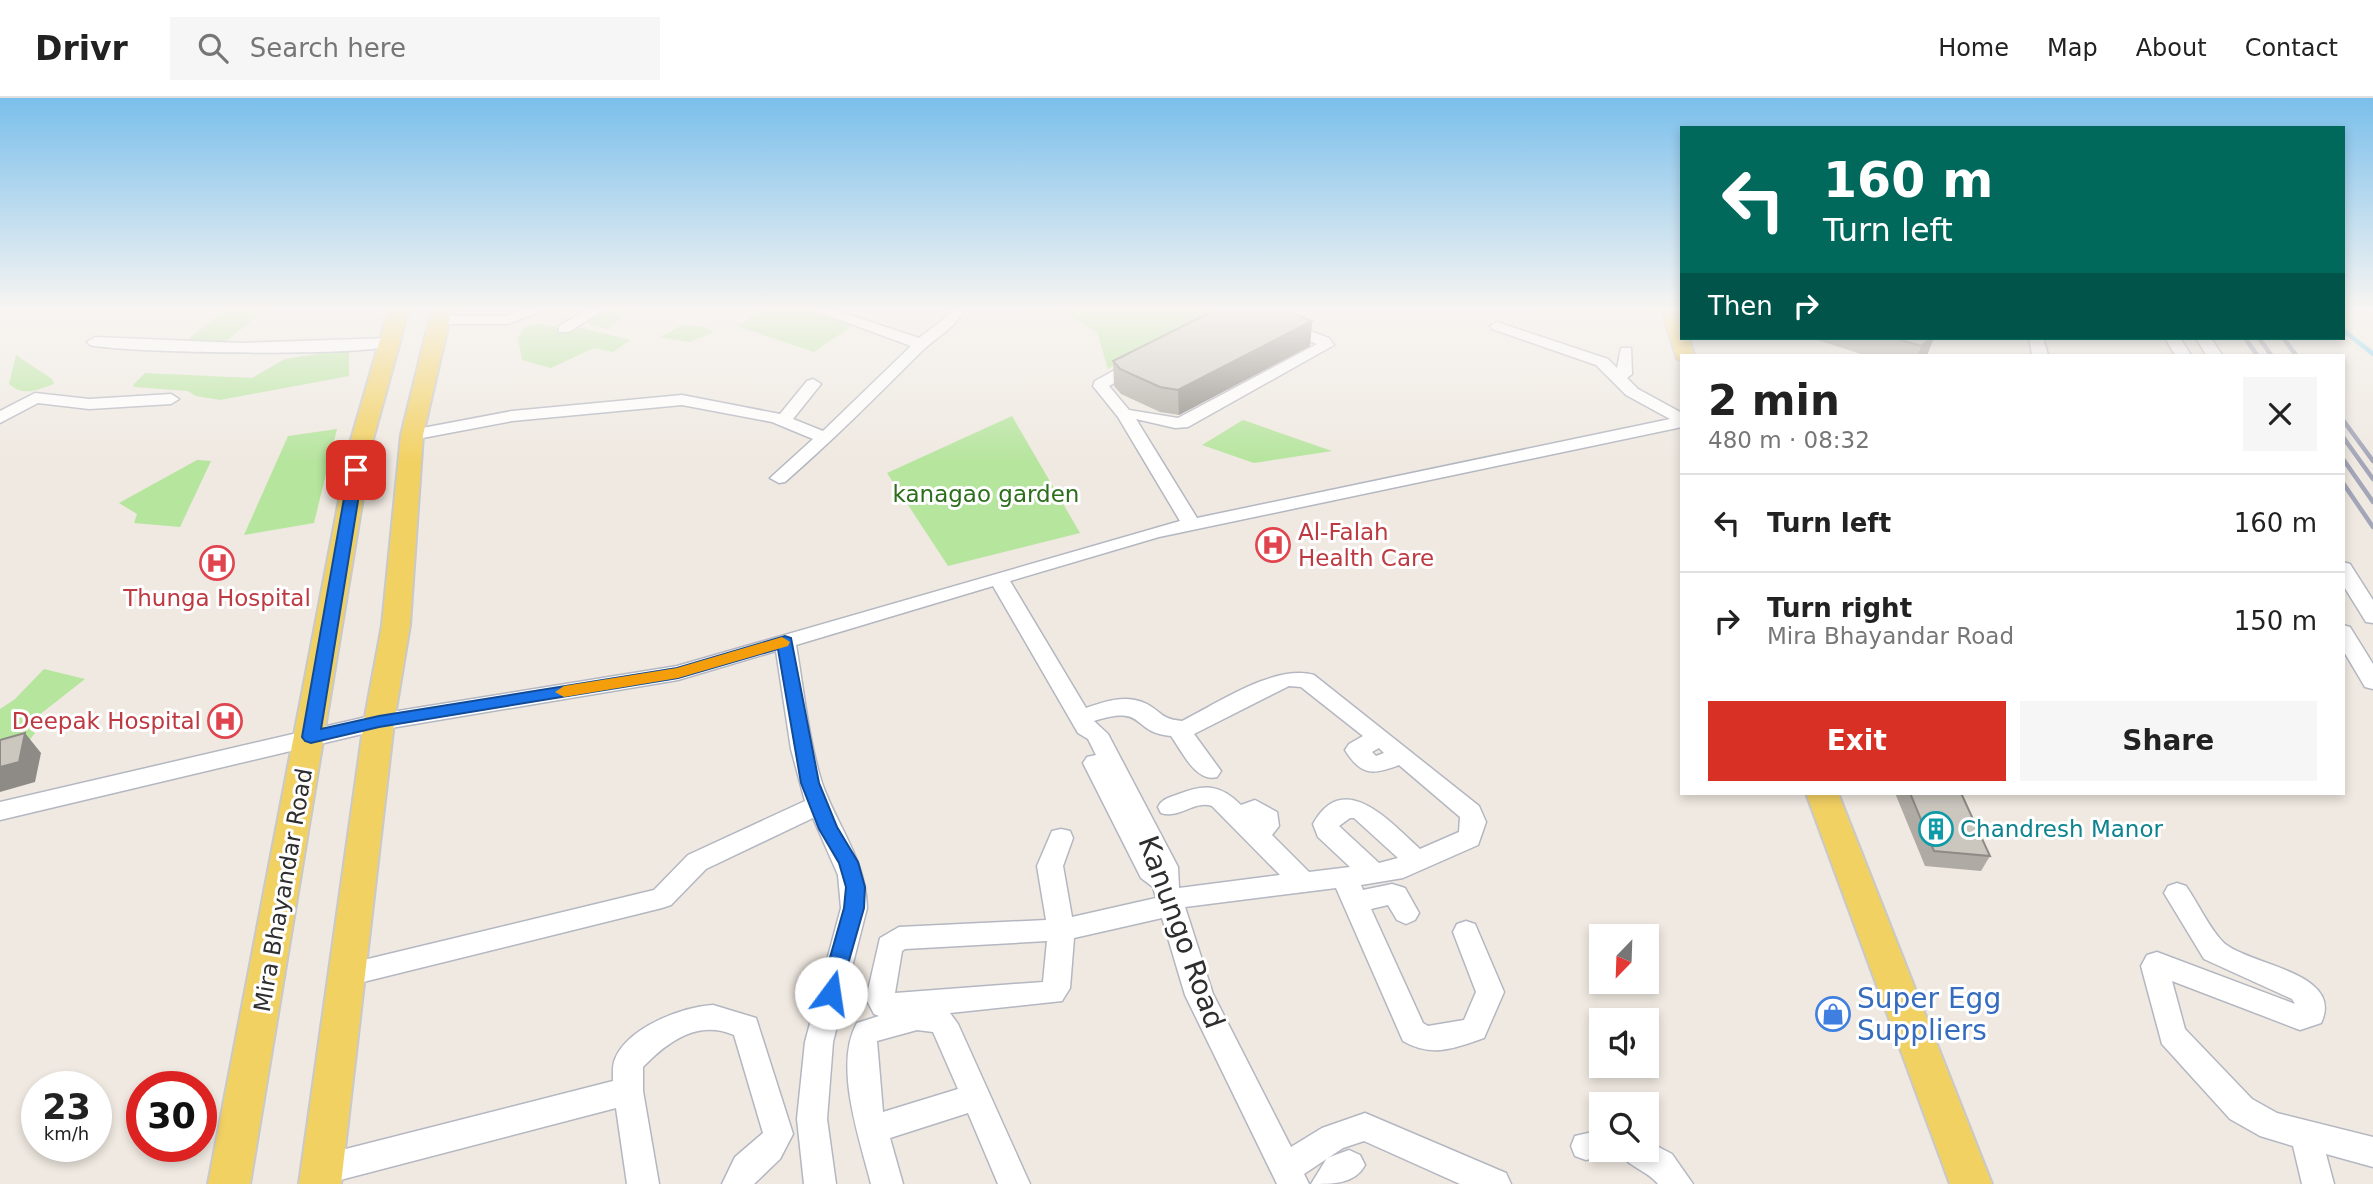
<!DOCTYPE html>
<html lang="en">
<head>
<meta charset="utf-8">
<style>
	body { margin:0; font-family:"DejaVu Sans",sans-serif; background:#f6f6f6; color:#222; height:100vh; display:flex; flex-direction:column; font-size:26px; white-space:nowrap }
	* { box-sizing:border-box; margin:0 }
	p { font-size:23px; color:#767676 }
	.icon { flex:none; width:38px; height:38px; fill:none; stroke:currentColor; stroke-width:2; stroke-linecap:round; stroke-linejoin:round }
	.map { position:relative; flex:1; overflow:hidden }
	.side { position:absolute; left:1680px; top:256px; width:665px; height:441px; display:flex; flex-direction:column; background:#fff; border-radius:0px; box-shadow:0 4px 10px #0003 }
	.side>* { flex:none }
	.hud { position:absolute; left:1680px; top:28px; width:665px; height:214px; border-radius:0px; box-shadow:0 4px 10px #0003; background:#00695c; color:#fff; overflow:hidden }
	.needle { width:46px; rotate:203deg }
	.controls { position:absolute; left:1589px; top:826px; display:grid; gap:14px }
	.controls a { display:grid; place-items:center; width:70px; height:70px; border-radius:0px; background:#fff; box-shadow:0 4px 10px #0003; font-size:35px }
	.speed { position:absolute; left:21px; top:973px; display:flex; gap:14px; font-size:35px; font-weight:700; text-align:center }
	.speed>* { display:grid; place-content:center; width:91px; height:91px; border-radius:50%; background:#fff; box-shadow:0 4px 10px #0003; line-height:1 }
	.speed small { font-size:18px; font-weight:400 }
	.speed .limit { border:10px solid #d22; background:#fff; color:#111 }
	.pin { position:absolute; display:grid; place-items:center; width:60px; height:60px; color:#fff; margin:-30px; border-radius:14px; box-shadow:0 4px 10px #0006 }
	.me { position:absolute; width:77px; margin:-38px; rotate:14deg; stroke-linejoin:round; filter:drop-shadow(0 0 5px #0008) }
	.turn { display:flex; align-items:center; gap:24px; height:147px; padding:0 28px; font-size:32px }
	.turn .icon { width:91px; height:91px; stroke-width:2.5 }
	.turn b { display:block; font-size:49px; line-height:60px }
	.then { display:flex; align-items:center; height:66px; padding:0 28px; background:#0003; gap:14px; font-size:26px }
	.round { display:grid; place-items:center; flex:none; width:74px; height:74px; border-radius:0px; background:#f6f6f6 }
	.headline { display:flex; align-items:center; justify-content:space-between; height:119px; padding:0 28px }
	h1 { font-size:42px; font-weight:700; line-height:52px }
	.cta { display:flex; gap:14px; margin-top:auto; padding:14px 28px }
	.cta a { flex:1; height:80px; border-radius:0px; background:#d93025; color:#fff; font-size:28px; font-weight:700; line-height:80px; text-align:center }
	.cta a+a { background:#f6f6f6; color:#222 }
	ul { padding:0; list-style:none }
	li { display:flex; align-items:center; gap:21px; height:98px; padding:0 28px; border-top:2px solid #e0e0e0 }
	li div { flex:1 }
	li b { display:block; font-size:26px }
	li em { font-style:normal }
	header { display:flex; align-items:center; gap:42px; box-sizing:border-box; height:98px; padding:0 35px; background:#fff; border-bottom:2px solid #e0e0e0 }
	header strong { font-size:33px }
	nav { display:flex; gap:38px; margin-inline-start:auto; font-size:24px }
	.search { width:490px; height:63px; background:#f6f6f6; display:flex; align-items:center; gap:18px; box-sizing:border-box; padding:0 24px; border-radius:0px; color:#767676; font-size:26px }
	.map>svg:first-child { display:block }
	.green { fill:#b6e59e }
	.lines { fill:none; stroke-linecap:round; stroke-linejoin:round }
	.stream { stroke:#75cff0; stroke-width:4.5 }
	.minor-casing { stroke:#b4b7c1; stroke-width:3 }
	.major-casing { stroke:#c9c9c9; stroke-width:4 }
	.minor { fill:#fff; fill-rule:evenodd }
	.major { fill:#f2d163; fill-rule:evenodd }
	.rail { stroke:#a3a6b8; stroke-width:4.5 }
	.wall { fill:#afaba4 }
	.shaded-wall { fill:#8e8b86 }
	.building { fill:#cbc7bf; stroke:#8e8b86; stroke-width:2 }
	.route { fill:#1a73e8; stroke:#114b97; stroke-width:2 }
	.slow { fill:#f59e0b }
	.labels { text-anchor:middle; stroke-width:6; stroke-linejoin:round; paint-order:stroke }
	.park-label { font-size:23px; fill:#2c6e1b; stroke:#fff }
	.health-label { font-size:23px; fill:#be3a42; stroke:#fff; text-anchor:start }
	.culture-label { font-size:23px; fill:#0d838f; stroke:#fff; text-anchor:start }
	.street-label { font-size:23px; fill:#2e2e2e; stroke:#fff }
	.near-street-label { font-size:28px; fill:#2e2e2e; stroke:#fff }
	.near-shop-label { font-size:28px; fill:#366cbe; stroke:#fff; text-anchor:start }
</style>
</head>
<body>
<header>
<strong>Drivr</strong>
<div class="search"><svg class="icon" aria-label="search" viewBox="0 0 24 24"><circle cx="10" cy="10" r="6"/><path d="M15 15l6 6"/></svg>Search here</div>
<nav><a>Home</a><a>Map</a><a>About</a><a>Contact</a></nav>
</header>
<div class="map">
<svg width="2373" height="1086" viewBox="0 0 2373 1086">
	<rect width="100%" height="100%" fill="#efe9e1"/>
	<g class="green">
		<path d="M 227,211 L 266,211 L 224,245 L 183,245 Z"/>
		<path d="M 602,211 L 633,211 L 607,231 L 582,224 Z"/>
		<path d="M 762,211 L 804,211 L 852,228 L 814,254 L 737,228 Z"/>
		<path d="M 1059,211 L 1234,211 L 1208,215 L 1108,271 L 1097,234 Z"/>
		<path d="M 536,226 L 558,229 L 566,226 L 630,242 L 613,254 L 594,250 L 551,270 L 522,262 L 518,240 L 524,229 Z"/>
		<path d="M 682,227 L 702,228 L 714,234 L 689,244 L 660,239 Z"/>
		<path d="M 349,251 L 349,278 L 220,302 L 196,298 L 188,293 L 134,289 L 133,287 L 145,275 L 252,280 L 285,261 Z"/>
		<path d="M 16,257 L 52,281 L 54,286 C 37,292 24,299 9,286 Z"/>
		<path d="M 1012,318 L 1080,435 L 948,468 L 887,375 Z"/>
		<path d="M 1243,322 L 1332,353 L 1254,365 L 1202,347 Z"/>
		<path d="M 337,331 L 314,425 L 244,437 L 288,338 Z"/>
		<path d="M 197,362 L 211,363 L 180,429 L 134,425 L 137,416 L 119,405 Z"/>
		<path d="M 44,571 L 85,581 L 34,621 L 29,631 L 35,635 L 28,644 L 0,651 L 0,611 L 15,601 Z"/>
	</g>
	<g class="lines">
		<path class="stream" d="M 2343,232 L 2373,256"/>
		<g class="minor-casing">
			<g id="minor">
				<path d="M 526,211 L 546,211 L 508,226 L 439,226 L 432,222 L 439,218 L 506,218 Z"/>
				<path d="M 588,211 L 605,211 L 569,234 L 559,234 L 559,228 Z"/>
				<path d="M 810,211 L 831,211 L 919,240 L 945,220 L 951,211 L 965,211 C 955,230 938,238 923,252 C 878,297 833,342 785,384 L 779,385 L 770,380 L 813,341 L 772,324 L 682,307 L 512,323 L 412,342 L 403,337 L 412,332 L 512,313 L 682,297 L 780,316 L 807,283 L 813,281 L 821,286 L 793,321 L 823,333 L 911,248 Z"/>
				<path d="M 1286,224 L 1329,240 L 1334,247 L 1188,329 L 1175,330 L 1136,321 L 1197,420 L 1670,321 L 1626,297 L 1596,267 L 1492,231 L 1490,228 L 1497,224 L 1608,261 L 1617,270 L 1621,250 L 1631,250 L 1632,276 L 1627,280 L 1638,291 L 1682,315 L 1682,329 L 1159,439 L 1010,483 L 1086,610 C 1106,603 1126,596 1147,606 C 1163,615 1161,621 1182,623 C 1218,605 1274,566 1314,577 L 1479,708 L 1486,724 L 1478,747 L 1403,780 L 1361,787 L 1363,792 L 1392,786 L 1405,790 L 1419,815 L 1415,822 L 1406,826 L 1397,822 L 1388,807 L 1371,811 L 1423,925 L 1428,928 L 1464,922 L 1476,894 L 1453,834 L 1457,826 L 1466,823 L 1475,826 L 1504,894 L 1484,940 C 1455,950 1432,960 1403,943 L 1336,790 L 1185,809 L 1213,896 L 1291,1049 L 1322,1030 L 1365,1015 L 1506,1075 L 1511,1086 L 1460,1086 L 1364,1043 L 1343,1050 L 1304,1076 L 1309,1086 L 1277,1086 L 1185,897 L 1162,820 L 1074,840 L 1070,890 L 1062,903 L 950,915 L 958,926 L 1030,1086 L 998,1086 L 968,1015 L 890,1040 L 903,1086 L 871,1086 C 860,1042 833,967 857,925 L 879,918 L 874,916 L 866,901 L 880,840 L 899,829 L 1046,822 L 1037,768 L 1052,733 L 1061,731 L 1070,733 L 1073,740 L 1063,768 L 1072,819 L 1156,800 L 1153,789 L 1141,780 L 1083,665 L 1087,659 L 1096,657 L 1088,641 L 1078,635 L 993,488 L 796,547 C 804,593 808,640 822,685 C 837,728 866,762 867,810 L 833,944 L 827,1021 L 836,1086 L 804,1086 L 797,1021 L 805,944 L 841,810 L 838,777 L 813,720 L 706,771 L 671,807 L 662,810 L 347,888 L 337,885 L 333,877 L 337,869 L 347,866 L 654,792 L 688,757 L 805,703 L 791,651 L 776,553 L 678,582 L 379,632 L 0,722 L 0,704 L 379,616 L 677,568 L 1180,423 L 1118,319 L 1093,288 L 1095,283 L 1133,262 L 1145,262 L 1145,268 L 1109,288 L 1129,312 L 1178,320 L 1317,246 L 1281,231 L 1279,228 ZM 1289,588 L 1301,589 L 1363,638 L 1349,646 L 1345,652 C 1361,678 1373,677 1399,667 L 1460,719 L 1459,734 L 1420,751 C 1392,726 1344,669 1313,726 L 1318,739 L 1350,769 L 1309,774 L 1272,737 L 1279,728 L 1277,714 L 1255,702 L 1241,707 C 1219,685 1203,686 1176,697 C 1168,700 1162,701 1158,709 L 1161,715 C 1180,721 1194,702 1212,708 L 1280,777 L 1179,790 L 1178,769 L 1108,636 L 1094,623 C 1148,606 1129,634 1171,638 C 1182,653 1196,685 1217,679 L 1221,673 L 1194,636 ZM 1379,650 L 1384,655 L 1376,658 L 1372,654 ZM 1350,720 L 1354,720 L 1398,760 L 1379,765 L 1339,728 ZM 1047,843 L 1043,884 L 895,895 L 902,853 L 905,851 ZM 917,932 L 933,934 L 958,991 L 883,1014 L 877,943 Z"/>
				<path d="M 95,239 L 242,245 L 390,240 L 398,245 C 383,260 122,255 90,247 L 87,244 Z"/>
				<path d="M 2029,240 L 2043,240 L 2048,257 L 2032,257 Z"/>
				<path d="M 2165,240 L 2180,240 L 2191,257 L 2175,257 Z"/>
				<path d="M 2196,240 L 2211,240 L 2222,257 L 2206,257 Z"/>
				<path d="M 35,295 L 89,301 L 171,296 L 179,301 L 171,306 L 89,311 L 38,305 L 0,325 L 0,313 Z"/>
				<path d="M 2343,464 L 2350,466 L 2373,502 L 2373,525 L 2366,524 L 2343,487 Z"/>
				<path d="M 2343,527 L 2350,529 L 2373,566 L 2373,591 L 2365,589 L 2343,552 Z"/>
				<path d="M 2177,785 L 2186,788 C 2198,805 2208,828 2222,843 C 2244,867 2346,873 2321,925 L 2300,932 L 2172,883 L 2185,931 L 2252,1001 L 2277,1015 L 2373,1039 L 2373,1069 L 2326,1056 L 2334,1086 L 2302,1086 L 2293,1048 L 2260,1038 L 2230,1021 L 2162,946 L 2141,868 L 2147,857 L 2157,854 L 2295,906 L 2292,901 L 2204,861 L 2164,795 L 2168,788 Z"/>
				<path d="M 713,907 L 756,920 L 793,1036 L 780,1061 L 754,1086 L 722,1086 L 735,1059 L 763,1035 L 734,937 C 698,921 667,944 643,969 L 643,993 L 659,1086 L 627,1086 L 616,1010 L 325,1086 L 311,1082 L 306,1072 L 311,1062 L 322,1057 L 613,983 C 613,976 612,968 615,961 C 628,929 682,909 713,907 Z"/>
				<path d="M 1601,1032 L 1601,1052 L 1614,1052 L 1612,1056 L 1586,1062 L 1575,1058 L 1571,1048 L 1575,1038 Z"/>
				<path d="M 1647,1043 L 1672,1056 L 1693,1086 L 1658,1086 C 1646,1071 1626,1069 1619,1052 L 1647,1052 Z"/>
				<path d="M 1349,1052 L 1360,1057 L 1365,1067 C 1355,1086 1333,1086 1311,1086 L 1327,1060 Z"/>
			</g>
		</g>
		<g class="major-casing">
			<g id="major">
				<path d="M 389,211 L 409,211 L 372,345 L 250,1086 L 208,1086 L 350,345 Z"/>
				<path d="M 432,211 L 452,211 L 423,337 L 410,527 L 394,624 L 341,1086 L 299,1086 L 364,624 L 382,527 L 401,337 Z"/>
				<path d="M 1661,211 L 1681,211 L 1682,240 L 1689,240 L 1694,257 L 1682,257 L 1682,263 L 1677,261 Z"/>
				<path d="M 1806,695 L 1838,695 L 1992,1086 L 1950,1086 Z"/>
			</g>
		</g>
		<use href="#minor" class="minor"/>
		<use href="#major" class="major"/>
		<g class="rail">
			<path d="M 2245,240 L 2257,257"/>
			<path d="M 2259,240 L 2271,257"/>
			<path d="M 2283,240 L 2296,257"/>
			<path d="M 2343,322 L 2373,363"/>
			<path d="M 2343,339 L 2373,381"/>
			<path d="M 2343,361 L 2373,404"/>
			<path d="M 2343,385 L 2373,429"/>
		</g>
	</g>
	<g class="wall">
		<path d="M 1312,223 L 1310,248 L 1179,317 L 1160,314 L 1121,296 L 1114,288 L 1113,263 Z"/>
		<path d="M 1811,240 L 1934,240 L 1927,257 L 1864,257 Z"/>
		<path d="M 1895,695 L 1961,695 L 1990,758 L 1981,773 L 1925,768 Z"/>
	</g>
	<g class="shaded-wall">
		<path d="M 1312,223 L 1310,248 L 1179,317 L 1178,292 Z"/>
		<path d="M 1931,240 L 1934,240 L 1927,257 L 1918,257 L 1921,248 Z"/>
		<path d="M 25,635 L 41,655 L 35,684 L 0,694 L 0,669 Z"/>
	</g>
	<g class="building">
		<path d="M 1217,211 L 1283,211 L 1312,223 L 1178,292 L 1160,289 L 1120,271 L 1113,263 Z"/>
		<path d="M 1895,240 L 1931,240 L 1921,248 Z"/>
		<path d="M 25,635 L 19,664 L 0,669 L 0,642 Z"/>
		<path d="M 1910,695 L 1961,695 L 1990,758 L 1934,753 Z"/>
	</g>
	<linearGradient id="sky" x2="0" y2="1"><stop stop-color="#7abfeb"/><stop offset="0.58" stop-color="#f8f5f2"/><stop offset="1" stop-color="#f8f5f2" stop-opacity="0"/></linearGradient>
	<rect width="2373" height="363" fill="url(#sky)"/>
	<path class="route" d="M 356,368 L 363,372 L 321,631 L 379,618 L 677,570 L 785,538 L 791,540 L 819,685 L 837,729 L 858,764 L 865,789 L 864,810 L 838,901 L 831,904 L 823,901 L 820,895 L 844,810 L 846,789 L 839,765 L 819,731 L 801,685 L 778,551 L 678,580 L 379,629 L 311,645 L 305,643 L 302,639 L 349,372 Z"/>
	<path class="slow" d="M 782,539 L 790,544 L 788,548 L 678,580 L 564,599 L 555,594 L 564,588 L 677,570 Z"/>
	<defs>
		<g id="hospital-ring" transform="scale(1.75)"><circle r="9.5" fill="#fff" stroke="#e0444e" stroke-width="1.5"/><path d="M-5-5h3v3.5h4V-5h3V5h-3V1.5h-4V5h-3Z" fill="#e0444e"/></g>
		<g id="building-ring" transform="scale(1.75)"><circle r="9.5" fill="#fff" stroke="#0f9aa8" stroke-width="1.5"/><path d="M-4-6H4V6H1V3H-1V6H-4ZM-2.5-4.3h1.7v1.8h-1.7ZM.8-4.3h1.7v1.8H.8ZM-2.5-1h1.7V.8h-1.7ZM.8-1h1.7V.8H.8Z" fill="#0f9aa8"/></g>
		<g id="shop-ring" transform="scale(1.75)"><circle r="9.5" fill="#fff" stroke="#3f7fe0" stroke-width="1.5"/><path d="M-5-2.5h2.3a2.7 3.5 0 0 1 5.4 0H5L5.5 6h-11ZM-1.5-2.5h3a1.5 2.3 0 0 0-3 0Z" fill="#3f7fe0"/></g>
	</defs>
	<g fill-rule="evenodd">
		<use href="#hospital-ring" x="1273" y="447"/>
		<use href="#hospital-ring" x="217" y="465"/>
		<use href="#hospital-ring" x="225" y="623"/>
		<use href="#building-ring" x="1936" y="731"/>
		<use href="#shop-ring" x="1833" y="916"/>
	</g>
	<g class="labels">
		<g class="park-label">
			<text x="986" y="404">kanagao garden</text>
		</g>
		<g class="health-label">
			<text x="1298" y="442">Al-Falah<tspan x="1298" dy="26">Health Care</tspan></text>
			<text x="217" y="508" text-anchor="middle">Thunga Hospital</text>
			<text x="201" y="631" text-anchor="end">Deepak Hospital</text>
		</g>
		<g class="culture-label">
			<text x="1960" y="739">Chandresh Manor</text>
		</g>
		<g class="street-label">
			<text transform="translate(283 792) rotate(-80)" y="8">Mira Bhayandar Road</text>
		</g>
		<g class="near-street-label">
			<text transform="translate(1182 834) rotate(70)" y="10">Kanungo Road</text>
		</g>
		<g class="near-shop-label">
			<text x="1857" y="910">Super Egg<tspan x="1857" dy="32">Suppliers</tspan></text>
		</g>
	</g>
</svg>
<div class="controls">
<a><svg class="needle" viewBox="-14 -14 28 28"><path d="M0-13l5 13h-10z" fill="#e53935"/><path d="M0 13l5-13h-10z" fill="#767676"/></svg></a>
<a><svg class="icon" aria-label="sound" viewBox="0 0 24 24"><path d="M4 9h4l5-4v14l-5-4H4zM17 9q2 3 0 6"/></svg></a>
<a><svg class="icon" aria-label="search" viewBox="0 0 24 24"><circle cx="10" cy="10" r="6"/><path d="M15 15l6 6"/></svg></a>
</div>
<div class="speed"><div>23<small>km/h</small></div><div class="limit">30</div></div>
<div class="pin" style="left:356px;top:372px;background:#d93025"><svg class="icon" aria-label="arrive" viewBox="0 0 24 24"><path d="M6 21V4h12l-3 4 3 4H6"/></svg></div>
<svg class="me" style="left:831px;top:895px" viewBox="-20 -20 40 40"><circle r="19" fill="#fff"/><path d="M0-13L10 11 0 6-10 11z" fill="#1a73e8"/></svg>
<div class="hud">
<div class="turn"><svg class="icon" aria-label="left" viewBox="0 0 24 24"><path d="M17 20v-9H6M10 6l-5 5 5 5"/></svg><div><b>160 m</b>Turn left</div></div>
<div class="then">Then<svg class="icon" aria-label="right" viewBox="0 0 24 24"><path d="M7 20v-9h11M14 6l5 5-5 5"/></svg></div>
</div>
<section class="side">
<div class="headline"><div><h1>2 min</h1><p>480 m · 08:32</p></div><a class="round"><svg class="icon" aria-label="close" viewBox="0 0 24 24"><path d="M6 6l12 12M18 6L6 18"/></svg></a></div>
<ul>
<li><svg class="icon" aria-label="left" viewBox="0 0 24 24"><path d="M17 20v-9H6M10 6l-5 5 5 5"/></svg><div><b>Turn left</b></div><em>160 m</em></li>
<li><svg class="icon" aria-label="right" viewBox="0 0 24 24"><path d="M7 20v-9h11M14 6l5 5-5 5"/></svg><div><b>Turn right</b><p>Mira Bhayandar Road</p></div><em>150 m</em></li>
</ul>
<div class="cta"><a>Exit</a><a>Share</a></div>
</section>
</div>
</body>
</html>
